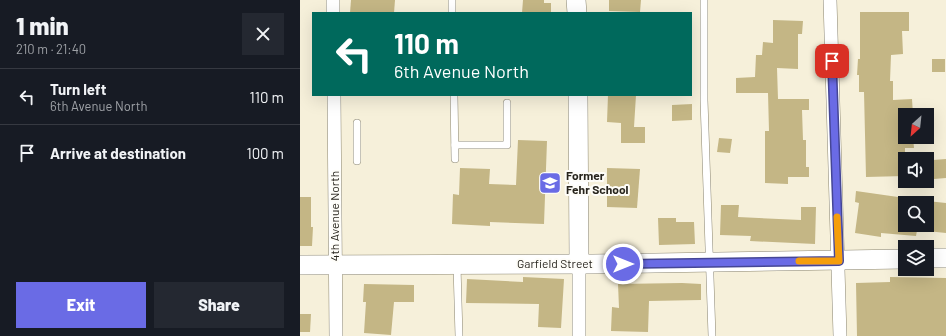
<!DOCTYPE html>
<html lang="en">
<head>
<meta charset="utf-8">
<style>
	body { margin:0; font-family:Barlow,sans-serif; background:#242831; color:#f1f3f6; height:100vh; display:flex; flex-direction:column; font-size:15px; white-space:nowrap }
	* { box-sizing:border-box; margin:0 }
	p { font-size:13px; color:#9ea1a6 }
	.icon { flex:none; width:22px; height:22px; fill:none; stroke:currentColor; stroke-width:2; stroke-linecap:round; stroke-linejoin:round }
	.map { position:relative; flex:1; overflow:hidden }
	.drawer { display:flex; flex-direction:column; background:#171b24; width:300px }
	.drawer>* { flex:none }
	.top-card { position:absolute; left:12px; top:12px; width:380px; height:84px; border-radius:0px; box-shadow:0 4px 16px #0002; background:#00695c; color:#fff; overflow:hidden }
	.needle { width:26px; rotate:207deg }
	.buttons { position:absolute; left:598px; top:108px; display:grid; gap:8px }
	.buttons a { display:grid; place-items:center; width:36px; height:36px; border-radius:0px; background:#171b24; box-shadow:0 4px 16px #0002; font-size:20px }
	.pin { position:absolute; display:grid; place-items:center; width:34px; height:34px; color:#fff; margin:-17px; border-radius:8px; box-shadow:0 2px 6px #0006 }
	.me { position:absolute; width:44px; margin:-22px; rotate:90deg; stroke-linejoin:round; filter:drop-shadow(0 0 3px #0008) }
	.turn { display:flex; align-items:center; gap:14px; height:84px; padding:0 16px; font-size:18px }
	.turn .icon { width:52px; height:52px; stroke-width:2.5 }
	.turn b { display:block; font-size:28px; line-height:34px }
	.round { display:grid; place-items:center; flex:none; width:42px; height:42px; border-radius:0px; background:#242831 }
	.overview { display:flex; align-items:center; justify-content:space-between; height:68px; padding:0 16px }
	h1 { font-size:24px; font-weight:800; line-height:30px }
	.action { display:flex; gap:8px; margin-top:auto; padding:8px 16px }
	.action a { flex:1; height:46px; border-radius:0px; background:#6a6be5; color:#fff; font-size:16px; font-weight:800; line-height:46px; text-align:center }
	.action a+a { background:#242831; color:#f1f3f6 }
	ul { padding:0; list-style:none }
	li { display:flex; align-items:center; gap:12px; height:56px; padding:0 16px; border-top:1px solid #363941 }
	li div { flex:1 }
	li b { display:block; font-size:15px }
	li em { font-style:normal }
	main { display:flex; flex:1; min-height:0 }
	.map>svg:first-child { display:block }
	.building { fill:#c4b685 }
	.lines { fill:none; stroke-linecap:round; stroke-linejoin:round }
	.lane-casing { stroke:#8b8672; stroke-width:8 }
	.street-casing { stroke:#8b8672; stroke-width:14 }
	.secondary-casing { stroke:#8b8672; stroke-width:20 }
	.lane { stroke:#fff; stroke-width:7 }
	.street { stroke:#fff; stroke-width:13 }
	.secondary { stroke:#fff; stroke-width:19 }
	.route-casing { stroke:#454695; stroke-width:10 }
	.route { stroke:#6a6be5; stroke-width:7 }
	.slow { stroke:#f59e0b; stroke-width:7 }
	.labels { text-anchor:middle; stroke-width:4; stroke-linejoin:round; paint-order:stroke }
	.poi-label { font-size:12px; font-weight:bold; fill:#28251d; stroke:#fefdf8; text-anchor:start }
	.street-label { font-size:12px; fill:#28251d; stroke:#fefdf8 }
</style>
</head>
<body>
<main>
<section class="drawer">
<div class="overview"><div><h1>1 min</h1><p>210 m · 21:40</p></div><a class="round"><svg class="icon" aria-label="close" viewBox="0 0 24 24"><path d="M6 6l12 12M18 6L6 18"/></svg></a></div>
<ul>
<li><svg class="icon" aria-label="left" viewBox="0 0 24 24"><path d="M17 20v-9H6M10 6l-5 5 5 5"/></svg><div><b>Turn left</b><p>6th Avenue North</p></div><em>110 m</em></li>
<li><svg class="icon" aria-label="arrive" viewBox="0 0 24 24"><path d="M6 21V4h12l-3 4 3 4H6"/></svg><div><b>Arrive at destination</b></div><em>100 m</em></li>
</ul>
<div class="action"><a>Exit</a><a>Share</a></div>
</section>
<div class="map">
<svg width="646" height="336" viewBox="0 0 646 336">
	<rect width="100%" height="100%" fill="#f6f0da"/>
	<g class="building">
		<path d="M 51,0 L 95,0 L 94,13 L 50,13 Z"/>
		<path d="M 223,0 L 244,0 L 244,3 L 251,3 L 251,13 L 222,13 Z"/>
		<path d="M 309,0 L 341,0 L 340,12 L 309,11 Z"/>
		<path d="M 560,12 L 609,12 L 609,31 L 602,31 L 603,54 L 591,55 L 590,81 L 593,81 L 593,100 L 612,99 L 613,115 L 605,115 L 605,137 L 613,137 L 614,148 L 605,148 L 605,176 L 566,177 L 564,92 L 559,92 L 559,75 L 557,75 L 558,59 L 560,59 Z"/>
		<path d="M 473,20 L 503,21 L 502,34 L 498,34 L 498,69 L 477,68 L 478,99 L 509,99 L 509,110 L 502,110 L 503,140 L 506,140 L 506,167 L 509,167 L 509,177 L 488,177 L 488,184 L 465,183 L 465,131 L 469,131 L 468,93 L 436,93 L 436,78 L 455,77 L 456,55 L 462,55 L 463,42 L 473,43 Z"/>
		<rect x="632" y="59" width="13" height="13"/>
		<path d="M 308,95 L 336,95 L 334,127 L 345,127 L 345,143 L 321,143 L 321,123 L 307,122 Z"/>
		<path d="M 392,104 L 392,120 L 372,121 L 372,105 Z"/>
		<path d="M 419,138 L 432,139 L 430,153 L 417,152 Z"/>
		<path d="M 218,140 L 247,141 L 244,224 L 190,222 L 190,226 L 152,224 L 153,194 L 159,195 L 160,168 L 190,169 L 189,184 L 216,185 Z"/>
		<path d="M 646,159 L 646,178 L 634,179 L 633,160 Z"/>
		<path d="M 307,168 L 340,169 L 337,208 L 307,207 Z"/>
		<path d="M 556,191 L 605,198 L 605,225 L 618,225 L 616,236 L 581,233 L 581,237 L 555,233 L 559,203 L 555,202 Z"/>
		<path d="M 0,197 L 11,197 L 11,227 L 13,227 L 12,246 L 0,246 Z"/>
		<path d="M 627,201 L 646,203 L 646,233 L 627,231 Z"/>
		<path d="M 421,205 L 439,205 L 438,217 L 501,220 L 501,207 L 516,207 L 515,244 L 450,241 L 451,236 L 420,235 Z"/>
		<path d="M 358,218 L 376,218 L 376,222 L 394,222 L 395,244 L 359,245 Z"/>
		<path d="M 223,277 L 264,279 L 261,328 L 238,327 L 239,304 L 166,303 L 167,279 L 223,282 Z"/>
		<path d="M 590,277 L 646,278 L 646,336 L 557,336 L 556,283 L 590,282 Z"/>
		<path d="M 382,283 L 401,284 L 401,300 L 349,301 L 348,332 L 311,331 L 312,307 L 319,308 L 318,284 Z"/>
		<path d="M 64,284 L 114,285 L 114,302 L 94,302 L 91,335 L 64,333 L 66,302 L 63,302 Z"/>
		<path d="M 0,314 L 11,314 L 10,332 L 0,332 Z"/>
	</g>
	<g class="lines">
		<g class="lane-casing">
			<g id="lane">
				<path d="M 152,0 L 152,13"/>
				<path d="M 404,0 L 404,100 L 412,336"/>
				<path d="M 154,95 L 155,159"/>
				<path d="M 155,145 L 207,145 L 207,103"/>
				<path d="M 57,161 L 57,123"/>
				<path d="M 157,266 L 159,336"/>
			</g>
		</g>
		<g class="street-casing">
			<g id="street">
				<path d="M 33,0 L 33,13"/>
				<path d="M 530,0 L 540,336"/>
				<path d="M 34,95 L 36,336"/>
				<path d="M 279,263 L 279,336"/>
			</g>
		</g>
		<g class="secondary-casing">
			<g id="secondary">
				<path d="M 276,0 L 277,13"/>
				<path d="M 278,95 L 279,263"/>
				<path d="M 627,258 L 646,258"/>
				<path d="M 0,265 L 293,264 L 605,259"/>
			</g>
		</g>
		<use href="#lane" class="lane"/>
		<use href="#street" class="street"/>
		<use href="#secondary" class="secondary"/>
	</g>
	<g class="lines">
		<g class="route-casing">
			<path id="route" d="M 323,264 L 539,261 L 532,61"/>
		</g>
		<use href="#route" class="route"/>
		<path class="slow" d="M 499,261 L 539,261 L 537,217"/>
	</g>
	<defs>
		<g id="school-square" transform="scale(1.15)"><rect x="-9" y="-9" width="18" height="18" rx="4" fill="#6a6be5" stroke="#fefdf8"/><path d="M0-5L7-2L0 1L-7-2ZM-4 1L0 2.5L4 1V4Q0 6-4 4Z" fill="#fff"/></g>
	</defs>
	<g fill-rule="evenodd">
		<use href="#school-square" x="250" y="183"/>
	</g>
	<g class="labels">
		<g class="poi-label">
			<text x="266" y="180">Former<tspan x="266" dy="14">Fehr School</tspan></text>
		</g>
		<g class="street-label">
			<text transform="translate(35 216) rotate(-90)" y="4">4th Avenue North</text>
			<text x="255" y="268">Garfield Street</text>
		</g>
	</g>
</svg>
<div class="buttons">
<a><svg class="needle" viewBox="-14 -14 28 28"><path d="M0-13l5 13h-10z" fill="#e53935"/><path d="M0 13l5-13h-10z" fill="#9ea1a6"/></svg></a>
<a><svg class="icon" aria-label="sound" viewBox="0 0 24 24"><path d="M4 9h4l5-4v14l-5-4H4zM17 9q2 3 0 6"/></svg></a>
<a><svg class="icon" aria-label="search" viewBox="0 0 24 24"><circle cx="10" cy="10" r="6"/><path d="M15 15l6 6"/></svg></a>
<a><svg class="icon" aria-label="layers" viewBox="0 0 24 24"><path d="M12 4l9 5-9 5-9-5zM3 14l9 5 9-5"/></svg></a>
</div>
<div class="pin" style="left:532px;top:61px;background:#d93025"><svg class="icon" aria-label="arrive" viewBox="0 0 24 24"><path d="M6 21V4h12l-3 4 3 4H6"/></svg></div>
<svg class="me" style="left:323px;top:264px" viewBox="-20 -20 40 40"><circle r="17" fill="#6a6be5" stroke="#fff" stroke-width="3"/><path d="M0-11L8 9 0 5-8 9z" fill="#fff"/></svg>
<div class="top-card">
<div class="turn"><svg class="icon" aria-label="left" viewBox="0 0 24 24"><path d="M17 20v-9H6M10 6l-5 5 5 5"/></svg><div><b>110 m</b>6th Avenue North</div></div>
</div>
</div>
</main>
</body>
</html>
